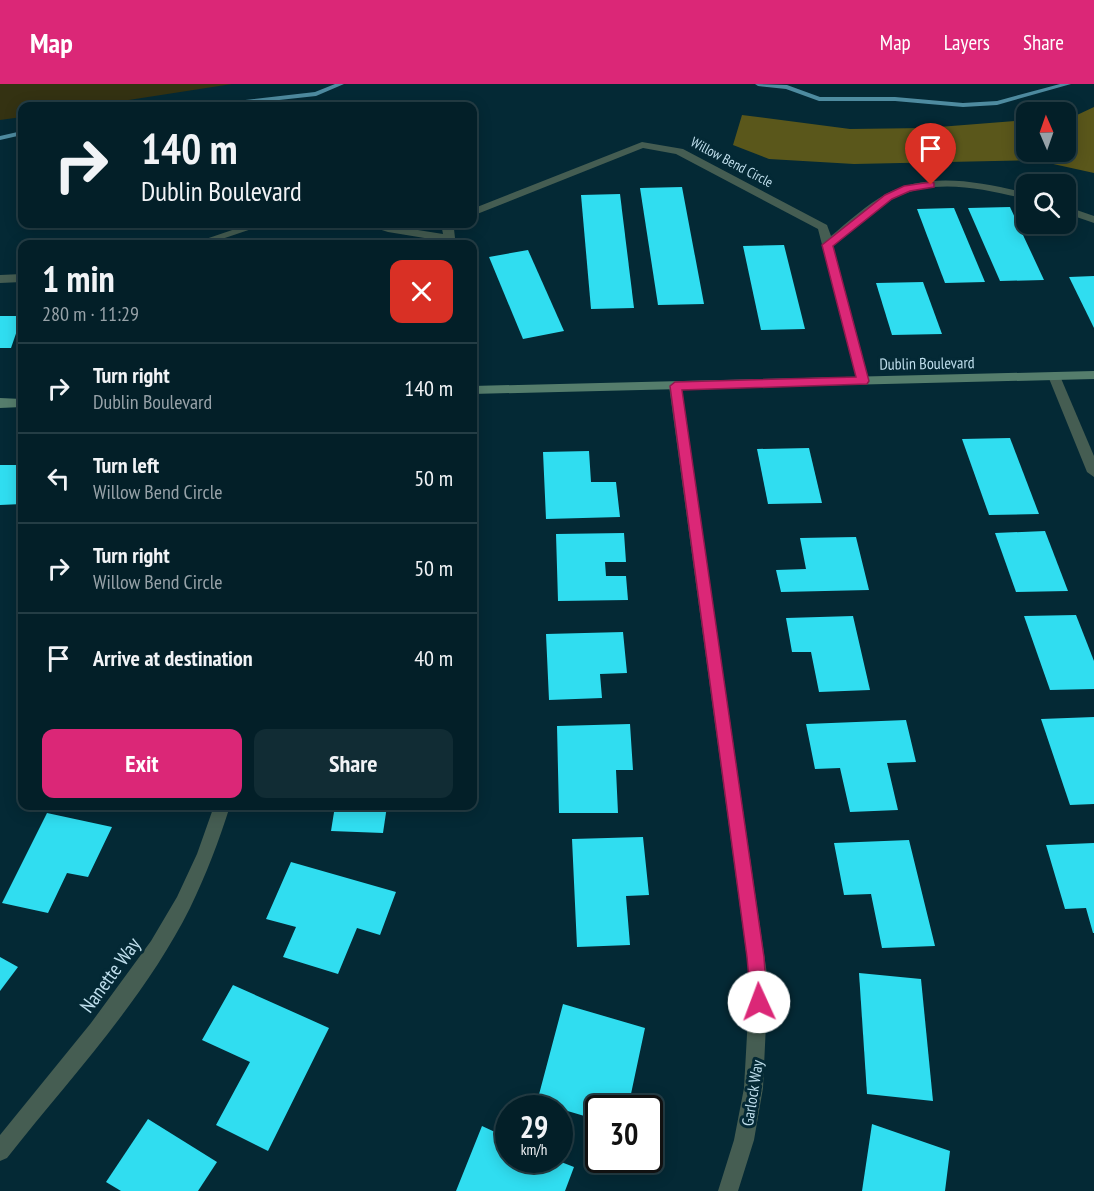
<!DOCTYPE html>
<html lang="en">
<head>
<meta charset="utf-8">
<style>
	body { margin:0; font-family:"PT Sans Narrow",sans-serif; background:#112c34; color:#f1f3f6; height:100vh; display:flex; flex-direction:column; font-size:22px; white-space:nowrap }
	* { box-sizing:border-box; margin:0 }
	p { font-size:20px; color:#97a2a8 }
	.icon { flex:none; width:33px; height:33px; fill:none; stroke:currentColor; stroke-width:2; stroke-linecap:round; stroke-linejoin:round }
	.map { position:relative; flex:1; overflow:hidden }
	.panel { position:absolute; left:18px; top:156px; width:459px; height:570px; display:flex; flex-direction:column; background:#031f28; border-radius:12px; box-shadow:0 3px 15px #0003,0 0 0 2px #243d45 }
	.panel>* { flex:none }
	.guide { position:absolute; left:18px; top:18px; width:459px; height:126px; border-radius:12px; box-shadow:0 3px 15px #0003,0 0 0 2px #243d45; background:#031f28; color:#f1f3f6; overflow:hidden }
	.needle { width:39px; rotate:358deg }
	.fabs { position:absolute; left:1016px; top:18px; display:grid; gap:12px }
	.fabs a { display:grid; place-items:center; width:60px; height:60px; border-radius:12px; background:#031f28; box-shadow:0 3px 15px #0003,0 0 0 2px #243d45; font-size:30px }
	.speed { position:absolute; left:495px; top:1011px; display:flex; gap:12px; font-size:30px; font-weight:700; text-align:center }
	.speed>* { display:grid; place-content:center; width:78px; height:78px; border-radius:50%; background:#031f28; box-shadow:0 3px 15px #0003,0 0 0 2px #243d45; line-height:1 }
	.speed small { font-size:15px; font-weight:400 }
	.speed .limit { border:3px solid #111; border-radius:9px; background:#fff; color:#111 }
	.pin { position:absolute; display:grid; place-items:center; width:51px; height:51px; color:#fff; margin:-62px -26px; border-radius:50% 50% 50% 0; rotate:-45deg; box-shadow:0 0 6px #0007 }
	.pin .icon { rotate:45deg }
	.me { position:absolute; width:66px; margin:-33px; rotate:358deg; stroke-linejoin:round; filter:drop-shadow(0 0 4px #0008) }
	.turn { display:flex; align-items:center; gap:21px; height:126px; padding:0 24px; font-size:27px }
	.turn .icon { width:78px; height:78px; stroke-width:2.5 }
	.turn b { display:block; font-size:42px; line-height:51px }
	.round { display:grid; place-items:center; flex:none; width:63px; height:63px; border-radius:12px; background:#112c34 }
	.head { display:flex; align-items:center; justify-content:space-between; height:102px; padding:0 24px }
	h1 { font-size:36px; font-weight:800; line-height:45px }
	.primary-button { display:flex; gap:12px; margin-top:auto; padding:12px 24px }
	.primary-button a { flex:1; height:69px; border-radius:12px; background:#db2777; color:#fff; font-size:24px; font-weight:800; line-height:69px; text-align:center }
	.primary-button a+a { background:#112c34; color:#f1f3f6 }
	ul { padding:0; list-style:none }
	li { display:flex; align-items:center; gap:18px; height:90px; padding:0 24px; border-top:2px solid #243d45 }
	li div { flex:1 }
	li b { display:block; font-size:22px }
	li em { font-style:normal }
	header { display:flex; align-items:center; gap:36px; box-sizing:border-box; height:84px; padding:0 30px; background:#db2777; color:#fff }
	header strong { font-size:28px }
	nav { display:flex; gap:33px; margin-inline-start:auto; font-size:21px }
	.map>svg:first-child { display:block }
	.green { fill:#343212 }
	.forest { fill:#5a571b }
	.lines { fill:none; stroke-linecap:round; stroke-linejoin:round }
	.stream { fill:#4e8ba0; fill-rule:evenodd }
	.building { fill:#30ddf0 }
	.minor { fill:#455d52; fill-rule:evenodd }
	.secondary { fill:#557d6c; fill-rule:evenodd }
	.route { fill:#db2777; stroke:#8e194d; stroke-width:1.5 }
	.labels { text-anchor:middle; stroke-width:6; stroke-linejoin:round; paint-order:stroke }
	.far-street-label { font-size:14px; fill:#bfdeec; stroke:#042935 }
	.street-label { font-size:16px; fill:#bfdeec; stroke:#042935 }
	.near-street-label { font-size:20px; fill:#bfdeec; stroke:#042935 }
</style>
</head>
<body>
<header>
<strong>Map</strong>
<nav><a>Map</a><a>Layers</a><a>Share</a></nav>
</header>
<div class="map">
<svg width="1094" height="1107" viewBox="0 0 1094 1107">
	<rect width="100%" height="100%" fill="#042935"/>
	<path class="green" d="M 0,0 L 232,0 L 90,22 L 22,22 L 22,33 L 0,36 Z"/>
	<path class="forest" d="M 1094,23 L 1094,89 L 1035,76 L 854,80 L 769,75 L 733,61 L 742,31 L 850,45 L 926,44 L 1026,36 L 1026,68 L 1065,68 L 1065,32 L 1077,31 Z"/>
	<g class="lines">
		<g class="stream">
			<path d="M 335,0 L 344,0 L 316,12 L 225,22 L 208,22 L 211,20 L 315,8 Z"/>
			<path d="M 755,0 L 787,1 L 820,13 L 895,13 L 963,19 L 997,17 L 1060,0 L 1071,0 L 997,21 L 963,23 L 895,17 L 819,17 L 786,5 L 758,2 Z"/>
			<path d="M 22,47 L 22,51 L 0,56 L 0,52 Z"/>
		</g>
	</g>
	<g class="building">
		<path d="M 682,103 L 704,220 L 658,221 L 640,104 Z"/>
		<path d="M 620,110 L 634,224 L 591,225 L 581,111 Z"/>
		<path d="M 1010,123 L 1044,196 L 1000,197 L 968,124 Z"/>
		<path d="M 954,124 L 985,198 L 945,199 L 917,125 Z"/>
		<path d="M 784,161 L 805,245 L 761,246 L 743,162 Z"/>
		<path d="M 528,166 L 564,247 L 523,255 L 489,173 Z"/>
		<path d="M 1094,192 L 1094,244 L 1069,193 Z"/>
		<path d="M 923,198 L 942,250 L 892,251 L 876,199 Z"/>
		<path d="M 0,232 L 22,232 L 11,264 L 0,264 Z"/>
		<path d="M 1010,354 L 1039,430 L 989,431 L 962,355 Z"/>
		<path d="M 809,364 L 822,419 L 768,420 L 757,365 Z"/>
		<path d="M 589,367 L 591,398 L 616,398 L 620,433 L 546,435 L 543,368 Z"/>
		<path d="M 0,381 L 22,381 L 22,420 L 0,421 Z"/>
		<path d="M 1045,447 L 1068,507 L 1016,508 L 995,449 Z"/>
		<path d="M 624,449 L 626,478 L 605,478 L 606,492 L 626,492 L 628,516 L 558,517 L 556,450 Z"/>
		<path d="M 856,453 L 869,506 L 781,508 L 776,486 L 806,485 L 800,454 Z"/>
		<path d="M 1076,531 L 1094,577 L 1094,605 L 1050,606 L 1024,532 Z"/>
		<path d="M 853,532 L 870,606 L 819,608 L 811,568 L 792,568 L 786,534 Z"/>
		<path d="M 623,548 L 627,589 L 600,590 L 602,614 L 549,616 L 546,550 Z"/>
		<path d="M 1094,633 L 1094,720 L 1070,721 L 1041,635 Z"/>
		<path d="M 906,636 L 916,678 L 887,679 L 898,726 L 850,728 L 840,684 L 815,685 L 806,640 Z"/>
		<path d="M 630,640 L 633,686 L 616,686 L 618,729 L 559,729 L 557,642 Z"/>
		<path d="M 335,722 L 387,722 L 383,749 L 331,747 Z"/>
		<path d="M 47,729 L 112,743 L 88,793 L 67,789 L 48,829 L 2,819 Z"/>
		<path d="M 643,753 L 649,811 L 626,812 L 630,861 L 577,863 L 572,755 Z"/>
		<path d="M 909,756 L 935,862 L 882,864 L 871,810 L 844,811 L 834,759 Z"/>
		<path d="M 1094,759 L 1094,849 L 1093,849 L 1086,824 L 1065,825 L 1046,761 Z"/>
		<path d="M 291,778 L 396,808 L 380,851 L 357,844 L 338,890 L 283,873 L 296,843 L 266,835 Z"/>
		<path d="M 0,873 L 18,883 L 0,907 Z"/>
		<path d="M 859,889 L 921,895 L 933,1017 L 867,1010 Z"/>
		<path d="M 233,901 L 329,944 L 268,1067 L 216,1041 L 250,978 L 202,956 Z"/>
		<path d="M 563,920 L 645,944 L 628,1024 L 598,1024 L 598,1036 L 537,1018 Z"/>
		<path d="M 148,1035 L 217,1078 L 198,1107 L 121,1107 L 106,1098 Z"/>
		<path d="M 872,1040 L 950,1067 L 945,1107 L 862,1107 Z"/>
		<path d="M 482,1042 L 508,1054 L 508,1076 L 556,1076 L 574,1083 L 565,1107 L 456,1107 Z"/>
	</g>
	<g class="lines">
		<g class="minor">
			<path d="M 642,58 L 683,65 L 827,141 L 831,152 C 848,138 866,121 886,110 C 929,87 981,98 1026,109 L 1026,115 C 984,105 935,93 895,114 C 872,125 853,146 833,162 L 869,297 L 863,301 L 857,297 L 818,145 L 676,70 L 643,64 L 472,132 L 472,125 Z"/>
			<path d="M 1065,122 L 1094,132 L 1094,139 L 1065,129 Z"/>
			<path d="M 250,140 L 266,140 L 207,160 L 191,160 Z"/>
			<path d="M 363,140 L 380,140 L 443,150 L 442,145 L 447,140 L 458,140 L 454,145 L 455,154 L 449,158 L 388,148 Z"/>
			<path d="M 22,190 L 22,198 L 0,199 L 0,191 Z"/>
			<path d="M 1054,288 L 1060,292 L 1094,372 L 1094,393 L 1087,388 L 1048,292 Z"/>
			<path d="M 675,298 L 681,302 L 768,897 L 763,1004 L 754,1056 L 738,1107 L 718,1107 L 734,1056 L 744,1004 L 750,897 L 669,302 Z"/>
			<path d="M 214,722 L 230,722 C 219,757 206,791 190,824 C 144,916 70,994 7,1074 L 0,1077 L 0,1051 L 91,939 L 151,857 L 177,813 L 197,770 Z"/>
		</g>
		<g class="secondary">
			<path d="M 1094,287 L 1094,295 L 472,310 L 472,302 Z"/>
			<path d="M 0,314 L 22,315 L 22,323 L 0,324 Z"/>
		</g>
	</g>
	<path class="route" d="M 931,98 L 934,99 L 934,103 L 910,107 L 892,115 L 833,162 L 869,297 L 867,300 L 682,306 L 764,873 L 767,918 L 765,924 L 759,927 L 753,924 L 751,918 L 747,873 L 670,302 L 675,298 L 856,293 L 822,161 L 885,111 L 904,102 Z"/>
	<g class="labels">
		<g class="far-street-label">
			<text transform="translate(732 78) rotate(28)" y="5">Willow Bend Circle</text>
		</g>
		<g class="street-label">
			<text transform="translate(927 279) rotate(-1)" y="6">Dublin Boulevard</text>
			<text transform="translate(752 1009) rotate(-81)" y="6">Garlock Way</text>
		</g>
		<g class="near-street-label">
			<text transform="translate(110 891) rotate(-54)" y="7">Nanette Way</text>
		</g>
	</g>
</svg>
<div class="fabs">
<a><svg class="needle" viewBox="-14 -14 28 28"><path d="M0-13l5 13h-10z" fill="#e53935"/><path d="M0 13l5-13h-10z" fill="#97a2a8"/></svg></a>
<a><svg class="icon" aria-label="search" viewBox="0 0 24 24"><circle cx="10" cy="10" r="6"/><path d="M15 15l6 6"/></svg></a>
</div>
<div class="speed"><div>29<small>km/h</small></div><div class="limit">30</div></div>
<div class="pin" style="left:931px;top:101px;background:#d93025"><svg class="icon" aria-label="arrive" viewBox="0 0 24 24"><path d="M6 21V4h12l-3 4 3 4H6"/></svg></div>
<svg class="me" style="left:759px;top:918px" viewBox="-20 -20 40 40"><circle r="19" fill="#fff"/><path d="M0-13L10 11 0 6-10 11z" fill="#db2777"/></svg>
<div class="guide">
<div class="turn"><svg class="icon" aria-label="right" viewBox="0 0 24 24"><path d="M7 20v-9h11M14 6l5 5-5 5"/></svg><div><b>140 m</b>Dublin Boulevard</div></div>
</div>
<section class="panel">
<div class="head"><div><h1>1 min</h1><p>280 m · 11:29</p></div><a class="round" style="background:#d93025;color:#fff"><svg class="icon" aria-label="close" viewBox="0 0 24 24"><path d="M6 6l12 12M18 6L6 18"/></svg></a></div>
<ul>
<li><svg class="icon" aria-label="right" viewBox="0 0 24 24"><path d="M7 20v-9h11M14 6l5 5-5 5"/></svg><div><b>Turn right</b><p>Dublin Boulevard</p></div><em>140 m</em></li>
<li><svg class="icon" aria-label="left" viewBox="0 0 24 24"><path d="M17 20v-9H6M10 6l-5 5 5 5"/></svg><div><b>Turn left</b><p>Willow Bend Circle</p></div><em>50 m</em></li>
<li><svg class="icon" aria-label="right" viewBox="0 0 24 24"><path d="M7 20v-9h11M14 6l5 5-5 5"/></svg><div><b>Turn right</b><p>Willow Bend Circle</p></div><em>50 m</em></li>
<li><svg class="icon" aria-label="arrive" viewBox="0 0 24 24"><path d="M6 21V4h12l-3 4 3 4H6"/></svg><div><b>Arrive at destination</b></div><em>40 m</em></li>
</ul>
<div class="primary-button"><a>Exit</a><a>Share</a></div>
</section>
</div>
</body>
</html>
